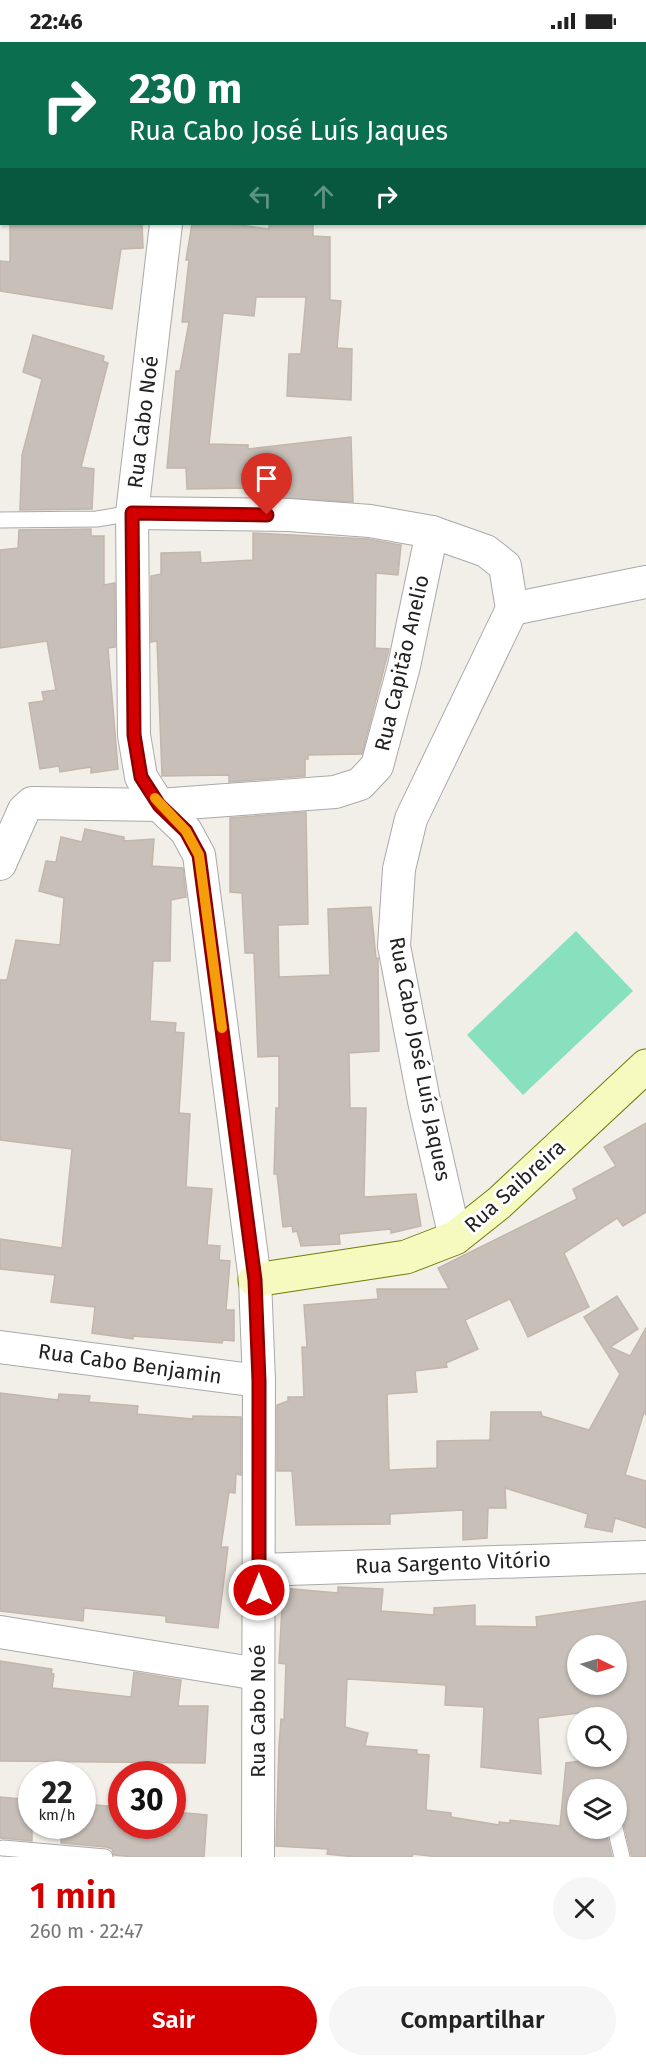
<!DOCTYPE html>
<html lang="pt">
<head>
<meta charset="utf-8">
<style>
	body { margin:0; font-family:"Fira Sans",sans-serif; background:#f6f6f6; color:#222; height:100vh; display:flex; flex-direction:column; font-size:22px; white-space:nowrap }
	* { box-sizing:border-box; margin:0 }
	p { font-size:20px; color:#767676 }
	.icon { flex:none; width:33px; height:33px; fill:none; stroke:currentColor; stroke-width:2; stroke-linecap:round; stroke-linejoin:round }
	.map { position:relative; height:1815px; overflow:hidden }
	.side { display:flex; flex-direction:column; background:#fff; flex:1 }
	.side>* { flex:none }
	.guide { position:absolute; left:0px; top:0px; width:646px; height:183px; box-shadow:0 2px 4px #0004; background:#0b6e4f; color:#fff; overflow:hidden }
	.needle { width:39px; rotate:95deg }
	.buttons { position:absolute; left:567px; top:1593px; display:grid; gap:12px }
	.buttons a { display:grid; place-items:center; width:60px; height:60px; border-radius:50%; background:#fff; box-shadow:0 2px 4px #0004; font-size:30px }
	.speed { position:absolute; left:18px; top:1719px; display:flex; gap:12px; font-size:30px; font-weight:700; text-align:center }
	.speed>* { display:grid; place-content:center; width:78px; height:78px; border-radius:50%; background:#fff; box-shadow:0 2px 4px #0004; line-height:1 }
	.speed small { font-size:15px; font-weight:400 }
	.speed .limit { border:9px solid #d22; background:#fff; color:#111 }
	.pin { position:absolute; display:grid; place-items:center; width:51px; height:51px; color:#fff; margin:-62px -26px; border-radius:50% 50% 50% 0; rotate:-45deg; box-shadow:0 0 6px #0007 }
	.pin .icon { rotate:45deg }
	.me { position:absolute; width:66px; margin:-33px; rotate:0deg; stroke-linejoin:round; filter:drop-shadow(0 0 4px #0008) }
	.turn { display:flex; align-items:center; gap:21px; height:126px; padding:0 30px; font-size:27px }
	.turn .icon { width:78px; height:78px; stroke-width:2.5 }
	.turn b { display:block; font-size:42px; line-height:51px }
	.lanes { display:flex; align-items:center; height:57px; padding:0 30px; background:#0003; justify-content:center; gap:30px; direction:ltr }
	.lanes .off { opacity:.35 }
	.round { display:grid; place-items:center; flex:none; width:63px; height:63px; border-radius:32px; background:#f6f6f6 }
	.head { display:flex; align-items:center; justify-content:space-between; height:102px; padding:0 30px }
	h1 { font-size:36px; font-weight:600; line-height:45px; color:#d40000 }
	.action { display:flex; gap:12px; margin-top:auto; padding:12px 30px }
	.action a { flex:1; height:69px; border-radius:36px; background:#d40000; color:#fff; font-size:24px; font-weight:600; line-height:69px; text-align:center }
	.action a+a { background:#f6f6f6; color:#222 }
	.status { display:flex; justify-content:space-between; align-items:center; height:42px; padding:0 30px; background:#fff; direction:ltr }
	.status svg { height:16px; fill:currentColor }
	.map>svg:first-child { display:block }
	.pitch { fill:#88e0be }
	.building { fill:#c7bfb8; stroke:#c4b6ab; stroke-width:1.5; fill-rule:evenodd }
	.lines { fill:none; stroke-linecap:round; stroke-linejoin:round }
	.lane-casing { stroke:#a9a9a9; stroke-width:17 }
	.street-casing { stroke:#a9a9a9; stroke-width:34 }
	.secondary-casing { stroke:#707d05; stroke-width:35 }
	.lane { stroke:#fff; stroke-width:15 }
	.street { stroke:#fff; stroke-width:32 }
	.secondary { stroke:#f7fabf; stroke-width:33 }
	.route-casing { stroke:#8a0000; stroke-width:15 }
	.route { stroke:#d40000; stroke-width:10 }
	.slow { stroke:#f59e0b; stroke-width:10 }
	.labels { text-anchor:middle; stroke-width:6; stroke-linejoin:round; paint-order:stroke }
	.street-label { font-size:21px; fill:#222; stroke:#fff }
</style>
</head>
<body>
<div class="status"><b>22:46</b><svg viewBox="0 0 49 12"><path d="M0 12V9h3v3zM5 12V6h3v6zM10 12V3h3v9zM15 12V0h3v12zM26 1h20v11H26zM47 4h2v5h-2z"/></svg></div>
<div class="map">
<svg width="646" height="1815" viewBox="0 0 646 1815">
	<rect width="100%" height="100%" fill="#f2efe9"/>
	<path class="pitch" d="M 576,889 L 633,949 L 523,1053 L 467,993 Z"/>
	<g class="building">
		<path d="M 10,182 L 142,182 L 143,206 L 121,207 L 112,267 L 0,249 L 0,219 L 10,220 Z"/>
		<path d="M 192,182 L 233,182 L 269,187 L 269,182 L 313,182 L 313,194 L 330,195 L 330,258 L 341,259 L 337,306 L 352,307 L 351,358 L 287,354 L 289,312 L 301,312 L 306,255 L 256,255 L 254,274 L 223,271 L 209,402 L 248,403 L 248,407 L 351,395 L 353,460 L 252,455 L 250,446 L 187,447 L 186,426 L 167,426 L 176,329 L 180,329 L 189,280 L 182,280 L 189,218 L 186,218 Z"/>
		<path d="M 33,293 L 104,314 L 103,319 L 108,321 L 81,425 L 94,427 L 92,467 L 20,468 L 22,413 L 42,337 L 23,330 Z"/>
		<path d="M 91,487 L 91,494 L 104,494 L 104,543 L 115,541 L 115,605 L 108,606 L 118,727 L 91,731 L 91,725 L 60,730 L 59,724 L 40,727 L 29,661 L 44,659 L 42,650 L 56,648 L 47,599 L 0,606 L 0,508 L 18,506 L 19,488 Z"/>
		<path d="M 253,491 L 368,497 L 401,503 L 398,533 L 376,531 L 375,606 L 389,607 L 362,712 L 308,713 L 308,717 L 305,717 L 305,734 L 229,740 L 229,733 L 162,734 L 157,599 L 151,600 L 151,534 L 161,532 L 161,511 L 200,510 L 201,521 L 253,518 Z"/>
		<path d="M 306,770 L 308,882 L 278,883 L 279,935 L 330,933 L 328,867 L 371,865 L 376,916 L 378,916 L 379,1009 L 349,1011 L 350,1066 L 366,1066 L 364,1155 L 416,1152 L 421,1184 L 391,1191 L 391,1187 L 339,1192 L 340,1202 L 301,1204 L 297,1189 L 293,1190 L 292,1184 L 283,1185 L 277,1132 L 274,1132 L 276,1066 L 279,1066 L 279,1014 L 258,1015 L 254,911 L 245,911 L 242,851 L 230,850 L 230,776 Z"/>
		<path d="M 85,787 L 124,795 L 124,799 L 154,797 L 152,824 L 183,826 L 186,855 L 171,858 L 170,919 L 153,919 L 150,979 L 176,981 L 175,990 L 184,991 L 179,1071 L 190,1072 L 186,1145 L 212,1147 L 207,1203 L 220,1204 L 219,1218 L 230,1219 L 226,1268 L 234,1268 L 234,1299 L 223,1298 L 222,1301 L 133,1294 L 133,1297 L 92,1291 L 95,1265 L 51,1260 L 55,1233 L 0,1227 L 0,1197 L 62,1206 L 72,1107 L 0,1098 L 0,938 L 7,938 L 16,898 L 60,903 L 64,856 L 39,849 L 46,819 L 56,820 L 61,795 L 82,800 Z"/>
		<path d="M 646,1081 L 646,1170 L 623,1184 L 617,1176 L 564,1211 L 589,1265 L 528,1295 L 510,1257 L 465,1278 L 478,1307 L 446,1321 L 447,1325 L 415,1329 L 417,1350 L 387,1352 L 389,1428 L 437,1426 L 437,1399 L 490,1398 L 491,1370 L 541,1370 L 542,1374 L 589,1388 L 620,1332 L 584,1275 L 617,1254 L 638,1287 L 610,1305 L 630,1314 L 646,1286 L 646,1373 L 644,1370 L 625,1433 L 646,1439 L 646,1486 L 615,1476 L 612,1490 L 585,1485 L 588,1472 L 505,1446 L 506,1466 L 488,1466 L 487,1496 L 463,1498 L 463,1468 L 390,1472 L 390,1482 L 296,1483 L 292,1429 L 277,1429 L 277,1363 L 288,1359 L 288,1355 L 304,1355 L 302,1305 L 307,1305 L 304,1263 L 378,1257 L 377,1247 L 449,1247 L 438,1226 L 577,1157 L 573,1147 L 616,1124 L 604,1105 Z"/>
		<path d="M 0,1351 L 58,1358 L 59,1352 L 90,1354 L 89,1360 L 138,1364 L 137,1372 L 193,1377 L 193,1374 L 241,1375 L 241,1433 L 236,1432 L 235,1451 L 229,1450 L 221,1505 L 228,1505 L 218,1586 L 166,1580 L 166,1574 L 84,1566 L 83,1579 L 0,1569 Z"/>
		<path d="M 338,1545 L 383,1547 L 381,1569 L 434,1573 L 434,1566 L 475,1563 L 475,1584 L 537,1585 L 536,1575 L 646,1559 L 646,1815 L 632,1815 L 624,1783 L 616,1777 L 616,1748 L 578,1748 L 578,1786 L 605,1786 L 612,1815 L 438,1815 L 413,1812 L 412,1815 L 355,1815 L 327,1812 L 328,1807 L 276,1804 L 279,1704 L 281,1677 L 284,1678 L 286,1622 L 279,1621 L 283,1546 L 338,1551 ZM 578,1604 L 616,1604 L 616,1642 L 578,1642 ZM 347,1637 L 446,1643 L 445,1663 L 484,1665 L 481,1725 L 541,1732 L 538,1676 L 604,1668 L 607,1676 L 616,1676 L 616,1714 L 566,1721 L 560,1784 L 510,1778 L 510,1781 L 499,1780 L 499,1783 L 451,1775 L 451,1771 L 426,1768 L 429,1713 L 417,1712 L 417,1708 L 365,1704 L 368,1691 L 345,1685 Z"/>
		<path d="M 0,1619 L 52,1627 L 51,1631 L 54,1632 L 52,1646 L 131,1655 L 134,1630 L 181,1638 L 178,1664 L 208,1664 L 205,1721 L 0,1719 Z"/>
		<path d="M 0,1755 L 32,1758 L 32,1799 L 0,1796 Z"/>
		<path d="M 82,1762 L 122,1765 L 122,1784 L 175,1784 L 176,1770 L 207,1773 L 204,1815 L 134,1815 L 114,1813 L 112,1807 L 106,1805 L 61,1801 L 62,1784 L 82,1784 Z"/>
	</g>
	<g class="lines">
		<g class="lane-casing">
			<g id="lane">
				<path d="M 0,478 L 97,477 L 132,471"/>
				<path d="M 615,1786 L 622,1815"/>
				<path d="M 3,1806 L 105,1815"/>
			</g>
		</g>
		<g class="street-casing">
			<g id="street">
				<path d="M 308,2 L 312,0"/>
				<path d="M 0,57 L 2,57"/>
				<path d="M 166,182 L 132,471 L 134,693 L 141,735 L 159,763 L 186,789 L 199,813 L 255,1238 L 259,1339 L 258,1815"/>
				<path d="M 132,471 L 289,473 L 370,479 L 432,490 L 486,509 L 505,524 L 512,567 L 411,777 L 399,827 L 394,904 L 424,1059 L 455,1196"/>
				<path d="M 512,567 L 646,540"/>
				<path d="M 0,822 L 24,768 L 32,761 L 159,763 L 335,750 L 360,742 L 377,724 L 404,624 L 432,490"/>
				<path d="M 0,1305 L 259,1339"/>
				<path d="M 259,1528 L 646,1515"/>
				<path d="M 0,1590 L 258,1632"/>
			</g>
		</g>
		<g class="secondary-casing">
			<path id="secondary" d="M 255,1238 L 406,1215 L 455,1196 L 499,1161 L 646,1024"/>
		</g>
		<use href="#lane" class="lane"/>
		<use href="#street" class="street"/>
		<use href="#secondary" class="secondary"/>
	</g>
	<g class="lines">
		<g class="route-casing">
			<path id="route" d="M 259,1548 L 259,1339 L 255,1238 L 199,813 L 186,789 L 159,763 L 141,735 L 134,693 L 132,471 L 267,473"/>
		</g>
		<use href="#route" class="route"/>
		<path class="slow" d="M 155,756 L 186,789 L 199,813 L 222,986"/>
	</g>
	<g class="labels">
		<g class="street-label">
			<text transform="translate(143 380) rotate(-83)" y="7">Rua Cabo Noé</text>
			<text transform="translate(402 621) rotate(-77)" y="7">Rua Capitão Anelio</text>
			<text transform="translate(420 1017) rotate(79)" y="7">Rua Cabo José Luís Jaques</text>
			<text transform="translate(515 1144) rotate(-42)" y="7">Rua Saibreira</text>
			<text transform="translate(130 1322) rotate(8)" y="7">Rua Cabo Benjamin</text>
			<text transform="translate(453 1521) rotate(-2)" y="7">Rua Sargento Vitório</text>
			<text transform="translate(258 1669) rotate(-90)" y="7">Rua Cabo Noé</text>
		</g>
	</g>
</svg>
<div class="buttons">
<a><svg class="needle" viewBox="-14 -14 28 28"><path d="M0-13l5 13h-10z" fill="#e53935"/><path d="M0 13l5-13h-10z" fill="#767676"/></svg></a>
<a><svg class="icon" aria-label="search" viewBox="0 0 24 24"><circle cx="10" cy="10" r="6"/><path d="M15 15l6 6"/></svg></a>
<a><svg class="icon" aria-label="layers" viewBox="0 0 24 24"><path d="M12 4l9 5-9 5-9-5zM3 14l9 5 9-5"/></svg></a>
</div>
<div class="speed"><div>22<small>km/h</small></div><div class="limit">30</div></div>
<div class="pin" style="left:267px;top:473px;background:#d93025"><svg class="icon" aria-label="arrive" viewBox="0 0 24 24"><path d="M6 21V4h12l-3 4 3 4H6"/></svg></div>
<svg class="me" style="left:259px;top:1548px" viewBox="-20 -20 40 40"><circle r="17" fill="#d40000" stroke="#fff" stroke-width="3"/><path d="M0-11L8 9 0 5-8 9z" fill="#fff"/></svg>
<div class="guide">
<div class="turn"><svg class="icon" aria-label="right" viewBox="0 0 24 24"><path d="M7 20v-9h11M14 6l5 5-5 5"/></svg><div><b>230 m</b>Rua Cabo José Luís Jaques</div></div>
<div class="lanes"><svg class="icon off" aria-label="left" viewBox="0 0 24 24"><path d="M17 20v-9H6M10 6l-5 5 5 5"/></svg><svg class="icon off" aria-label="ahead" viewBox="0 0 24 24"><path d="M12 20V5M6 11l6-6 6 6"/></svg><svg class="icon" aria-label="right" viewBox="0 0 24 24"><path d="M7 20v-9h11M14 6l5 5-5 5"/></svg></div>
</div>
</div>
<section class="side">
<div class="head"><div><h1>1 min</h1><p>260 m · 22:47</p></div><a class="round"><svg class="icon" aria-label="close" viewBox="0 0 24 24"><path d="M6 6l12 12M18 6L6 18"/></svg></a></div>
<div class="action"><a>Sair</a><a>Compartilhar</a></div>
</section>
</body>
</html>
